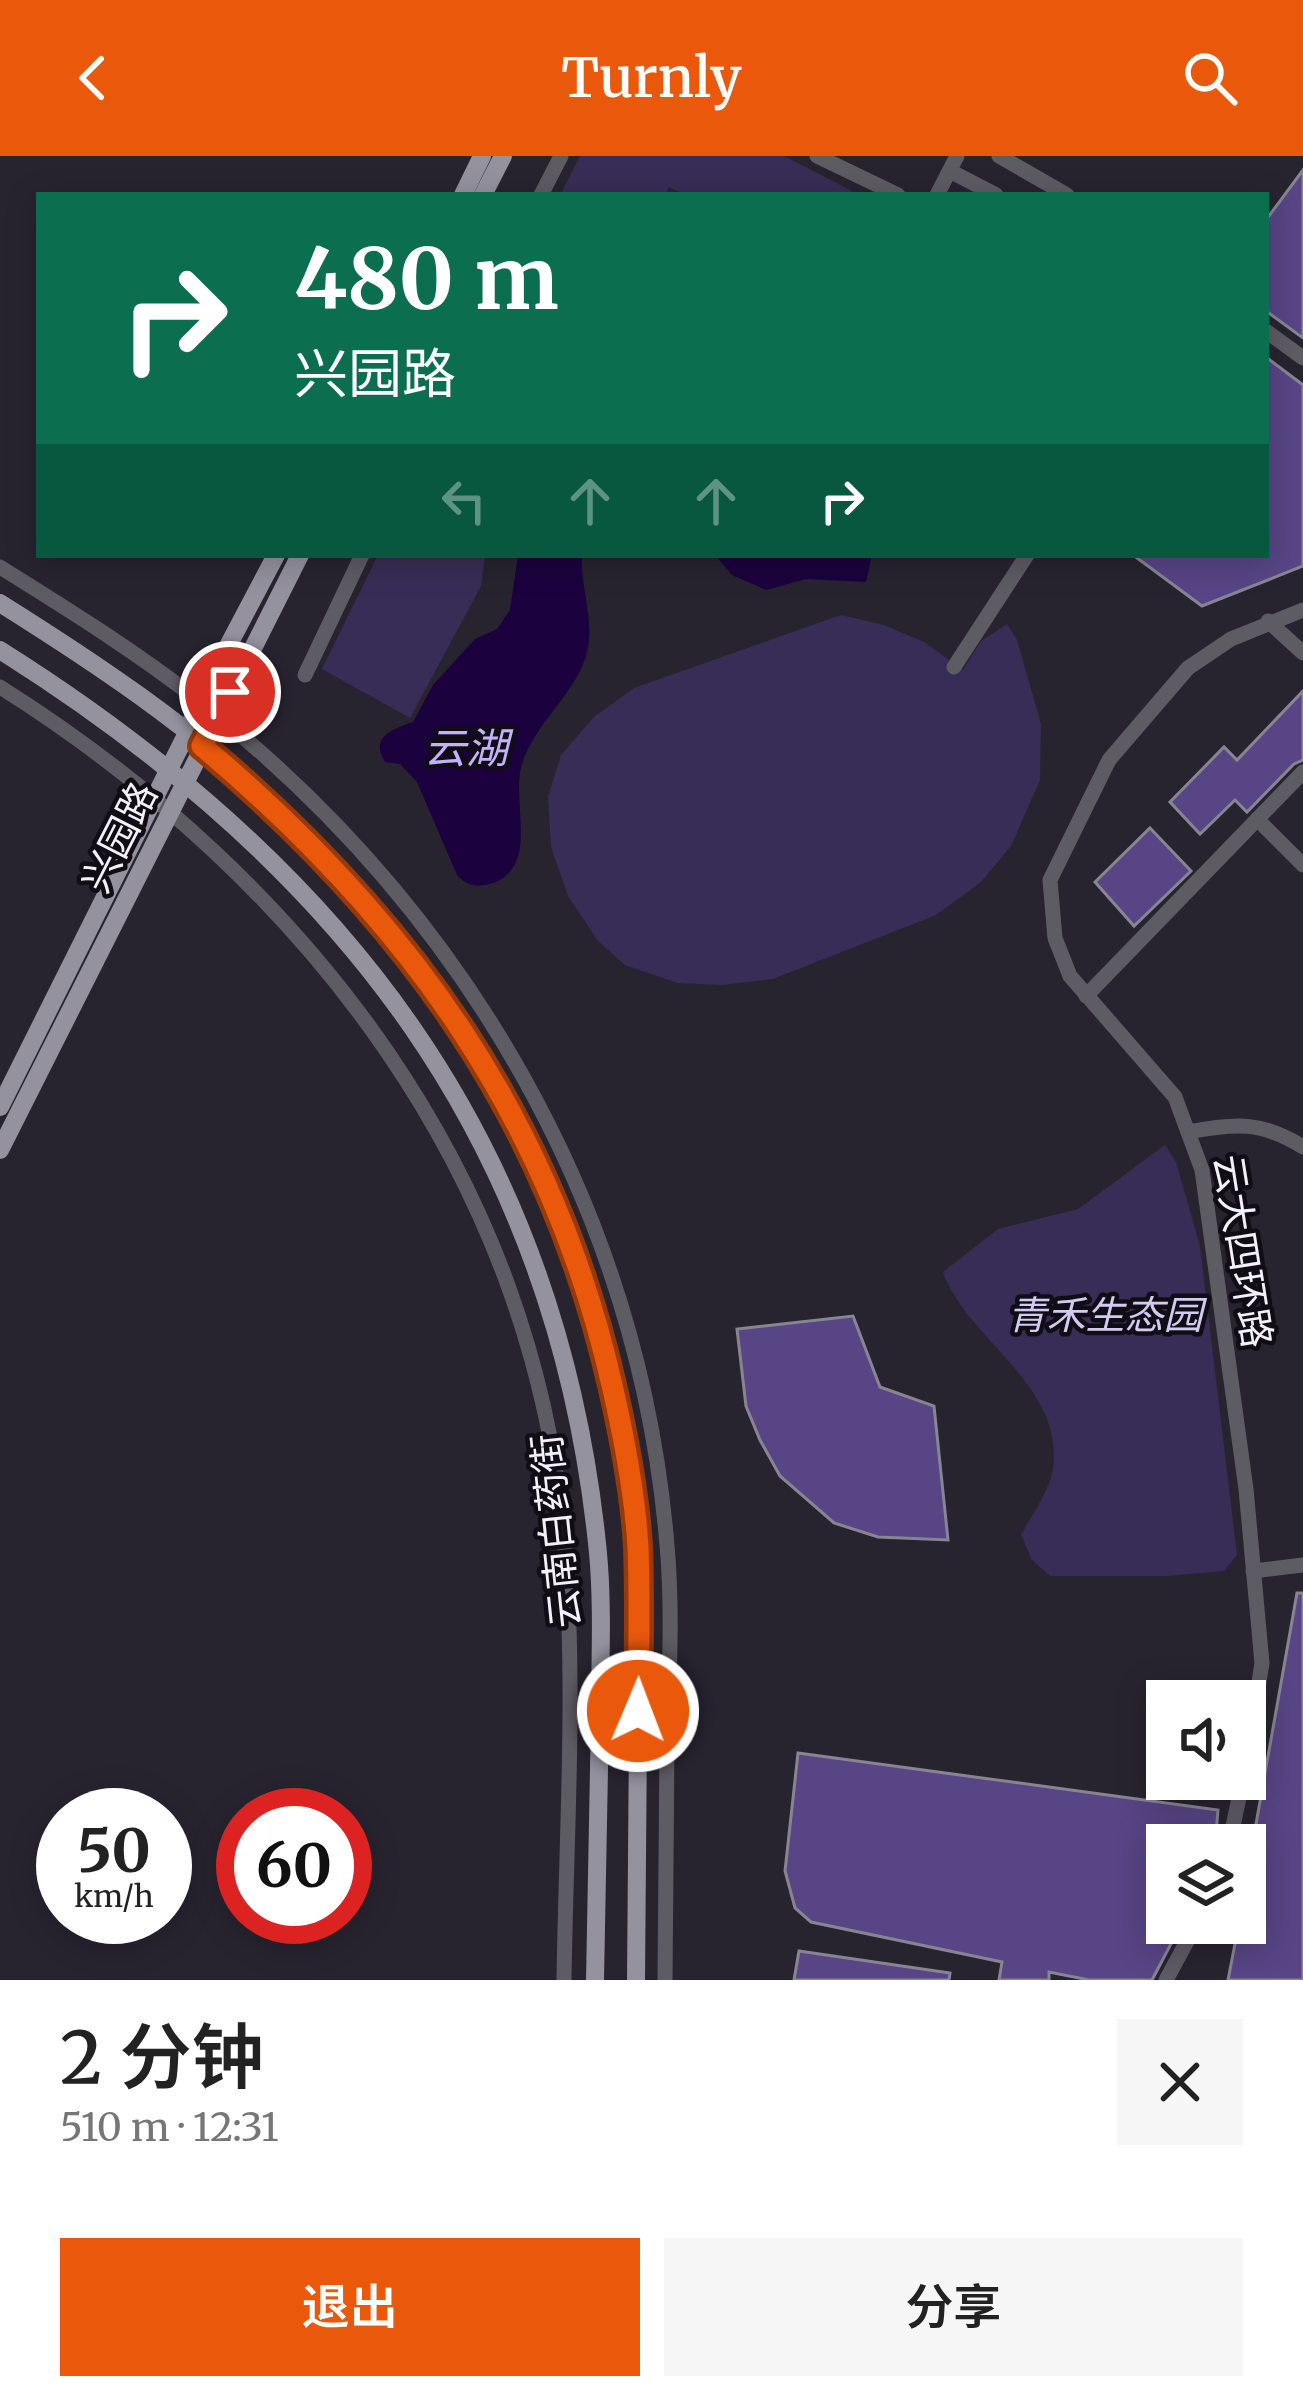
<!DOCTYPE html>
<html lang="zh">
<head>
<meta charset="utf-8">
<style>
	body { margin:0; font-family:Merriweather,"Noto Sans SC",serif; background:#f6f6f6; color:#222; height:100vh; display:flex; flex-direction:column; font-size:45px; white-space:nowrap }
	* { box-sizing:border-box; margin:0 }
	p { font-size:39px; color:#767676 }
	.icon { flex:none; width:66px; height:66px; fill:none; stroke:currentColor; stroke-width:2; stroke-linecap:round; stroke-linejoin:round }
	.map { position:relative; height:1824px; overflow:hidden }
	.sheet { display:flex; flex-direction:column; background:#fff; flex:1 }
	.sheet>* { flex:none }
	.banner { position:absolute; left:36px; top:36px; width:1233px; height:366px; border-radius:0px; box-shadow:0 6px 30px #0003; background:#0b6e4f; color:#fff; overflow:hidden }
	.tools { position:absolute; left:1146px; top:1524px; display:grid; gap:24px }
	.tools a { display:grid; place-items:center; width:120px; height:120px; border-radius:0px; background:#fff; box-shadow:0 6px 30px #0003; font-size:60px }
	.speed { position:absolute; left:36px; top:1632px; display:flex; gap:24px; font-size:60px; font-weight:700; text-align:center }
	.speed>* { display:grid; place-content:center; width:156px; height:156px; border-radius:50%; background:#fff; box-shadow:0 6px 30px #0003; line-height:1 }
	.speed small { font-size:30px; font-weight:400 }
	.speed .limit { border:18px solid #d22; background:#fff; color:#111 }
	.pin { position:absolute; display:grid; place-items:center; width:102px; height:102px; color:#fff; margin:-51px; border:6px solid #fff; border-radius:50%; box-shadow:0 3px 12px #0007 }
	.me { position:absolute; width:132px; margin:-66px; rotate:1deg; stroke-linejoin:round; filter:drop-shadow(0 0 9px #0008) }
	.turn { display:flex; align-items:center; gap:42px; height:252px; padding:0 60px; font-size:54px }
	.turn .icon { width:156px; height:156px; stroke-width:2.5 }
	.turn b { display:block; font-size:84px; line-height:102px }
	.lanes { display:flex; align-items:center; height:114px; padding:0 60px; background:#0003; justify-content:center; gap:60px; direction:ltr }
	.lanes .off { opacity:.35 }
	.round { display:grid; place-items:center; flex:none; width:126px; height:126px; border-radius:0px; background:#f6f6f6 }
	.head { display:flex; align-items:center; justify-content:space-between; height:204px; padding:0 60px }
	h1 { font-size:72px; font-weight:600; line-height:90px }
	.button { display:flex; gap:24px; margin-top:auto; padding:24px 60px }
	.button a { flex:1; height:138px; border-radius:0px; background:#ea580c; color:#fff; font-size:48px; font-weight:600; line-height:138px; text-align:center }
	.button a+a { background:#f6f6f6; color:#222 }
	header { display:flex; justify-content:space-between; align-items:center; height:156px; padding:0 60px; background:#ea580c; color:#fff; font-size:54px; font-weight:600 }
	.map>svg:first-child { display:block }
	.green { fill:#382d56 }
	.water { fill:#1b023e }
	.building { fill:#574585; stroke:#888593; stroke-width:3 }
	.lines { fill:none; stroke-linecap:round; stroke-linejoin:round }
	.minor { stroke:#5e5c63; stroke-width:15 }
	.major { stroke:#94929f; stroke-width:18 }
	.route-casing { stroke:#983908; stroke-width:30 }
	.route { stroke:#ea580c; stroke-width:21 }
	.labels { text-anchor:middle; stroke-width:9; stroke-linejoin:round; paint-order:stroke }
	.street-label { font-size:39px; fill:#f2f1f9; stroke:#100e14 }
	.park-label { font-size:39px; font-style:italic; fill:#d2caf1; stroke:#100e14 }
	.water-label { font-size:42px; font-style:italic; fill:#c2b1fc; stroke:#100e14 }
</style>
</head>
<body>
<header><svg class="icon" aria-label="back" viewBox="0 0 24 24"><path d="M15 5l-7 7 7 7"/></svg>Turnly<svg class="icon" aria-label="search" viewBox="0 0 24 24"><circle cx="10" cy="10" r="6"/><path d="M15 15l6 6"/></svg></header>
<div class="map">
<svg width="1303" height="1824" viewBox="0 0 1303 1824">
	<rect width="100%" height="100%" fill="#272430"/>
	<g class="green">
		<path d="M 580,0 L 784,0 L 852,35 L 850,39 L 685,39 L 669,31 L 665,39 L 560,39 Z"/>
		<path d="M 378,399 L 485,399 L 481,430 L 410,562 L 322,513 Z"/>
		<path d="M 841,459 L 884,469 L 924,486 L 963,514 L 981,485 L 1007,468 L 1017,484 L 1041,568 L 1040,624 L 1011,690 L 981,726 L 936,759 L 773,823 L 723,829 L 678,827 L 625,809 L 598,785 L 568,740 L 551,691 L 548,641 L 561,599 L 594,561 L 634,532 Z"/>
		<path d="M 1165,989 L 1176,1006 L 1200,1090 L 1237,1399 L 1224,1415 L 1168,1420 L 1050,1420 L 1032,1404 L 1021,1379 C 1031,1360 1050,1334 1053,1313 C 1064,1228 968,1185 943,1116 L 998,1073 L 1078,1053 Z"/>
	</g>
	<g class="water">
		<path d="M 518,399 L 582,399 C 580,433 596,466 586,500 C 574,540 531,571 521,612 C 512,649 540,713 490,728 C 476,732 466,729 457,719 L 417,626 L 400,608 L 385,606 C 369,581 393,573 413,566 L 433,529 L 475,483 L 497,473 L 510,454 Z"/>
		<path d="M 715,399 L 872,399 L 866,426 L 806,423 L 766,434 L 732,419 Z"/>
	</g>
	<g class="building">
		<path d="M 1303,14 L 1303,182 L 1266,155 L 1266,64 Z"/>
		<path d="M 1266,201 L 1303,229 L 1303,410 L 1202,450 L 1133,399 L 1266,399 Z"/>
		<path d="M 1303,535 L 1303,604 L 1294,608 L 1247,656 L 1235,644 L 1200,678 L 1170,646 L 1224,591 L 1237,604 Z"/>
		<path d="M 1150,672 L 1191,715 L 1134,770 L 1095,726 Z"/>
		<path d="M 853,1160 L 880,1231 L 934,1250 L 948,1384 L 878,1381 L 834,1367 L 780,1320 L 760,1284 L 746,1250 L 737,1173 Z"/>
		<path d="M 1297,1437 L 1303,1437 L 1303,1824 L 1228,1824 L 1239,1767 L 1245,1767 L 1245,1730 Z"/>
		<path d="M 798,1597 L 1218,1654 L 1215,1689 L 1167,1689 L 1167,1767 L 1182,1767 L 1152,1824 L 1089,1824 L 1049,1816 L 1049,1824 L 999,1824 L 1002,1806 L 811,1766 L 795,1752 L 785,1715 Z"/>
		<path d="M 799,1795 L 950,1817 L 949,1824 L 794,1824 Z"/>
	</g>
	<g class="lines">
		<g class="minor">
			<path d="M 817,0 L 898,39"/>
			<path d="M 999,0 L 1067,39"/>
			<path d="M 950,15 L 996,39"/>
			<path d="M 541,39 L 561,0"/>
			<path d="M 937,39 L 957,0"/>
			<path d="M 1266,175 L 1303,202"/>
			<path d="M 0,411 C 69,454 138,497 203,548 C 466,756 639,1054 667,1389 C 673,1455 669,1522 667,1588 C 666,1667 666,1745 665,1824"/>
			<path d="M 1268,465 L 1303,497"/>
			<path d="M 954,511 L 1027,399"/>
			<path d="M 305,519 L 362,399"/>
			<path d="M 0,531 C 308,725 538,1024 565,1396 C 576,1538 566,1682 564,1824"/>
			<path d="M 1257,663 L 1303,709"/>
			<path d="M 1086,840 L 1303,616"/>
			<path d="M 1188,976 C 1235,967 1262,965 1303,991"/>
			<path d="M 1253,1415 L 1303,1409"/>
			<path d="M 1245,1615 L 1262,1507 L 1246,1333 L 1202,1014 L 1175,941 L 1070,820 L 1055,782 L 1050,724 L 1109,604 L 1188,512 L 1231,483 L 1303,454"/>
			<path d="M 1229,1689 L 1243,1623"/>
			<path d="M 1166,1824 L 1197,1767"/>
		</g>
		<g class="major">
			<path d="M 463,39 L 482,0"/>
			<path d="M 483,39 L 503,0"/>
			<path d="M 0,447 C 94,506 189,569 270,647 C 479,848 615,1094 637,1387 C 642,1451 639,1515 638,1578 C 637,1660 636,1742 636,1824"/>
			<path d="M 0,494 C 342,709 558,985 598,1397 C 603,1451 600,1506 600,1560 C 598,1648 597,1736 595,1824"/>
			<path d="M 0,951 L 187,577 L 199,545 L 276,399"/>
			<path d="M 0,994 L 300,399"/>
		</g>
	</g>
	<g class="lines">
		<g class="route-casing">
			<path id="route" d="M 230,536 L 202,590 C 409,764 551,962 612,1229 C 624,1281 635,1337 638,1391 C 640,1445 639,1500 638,1555"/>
		</g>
		<use href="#route" class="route"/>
	</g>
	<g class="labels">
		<g class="street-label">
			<text transform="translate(119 681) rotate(-63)" y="14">兴园路</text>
			<text transform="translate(1243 1095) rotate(81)" y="14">云大四环路</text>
			<text transform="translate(556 1375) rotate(-96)" y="14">云南白药街</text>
		</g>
		<g class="park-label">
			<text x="1105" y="1173">青禾生态园</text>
		</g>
		<g class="water-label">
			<text x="466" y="607">云湖</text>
		</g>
	</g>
</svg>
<div class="tools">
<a><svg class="icon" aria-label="sound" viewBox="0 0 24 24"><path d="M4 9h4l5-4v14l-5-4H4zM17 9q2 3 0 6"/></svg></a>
<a><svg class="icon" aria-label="layers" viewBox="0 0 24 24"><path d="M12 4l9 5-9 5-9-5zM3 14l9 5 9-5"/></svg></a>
</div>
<div class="speed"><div>50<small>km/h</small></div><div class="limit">60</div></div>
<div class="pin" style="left:230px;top:536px;background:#d93025"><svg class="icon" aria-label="arrive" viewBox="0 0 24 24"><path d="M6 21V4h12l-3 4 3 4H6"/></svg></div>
<svg class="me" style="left:638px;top:1555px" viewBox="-20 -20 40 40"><circle r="17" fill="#ea580c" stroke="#fff" stroke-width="3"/><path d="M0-11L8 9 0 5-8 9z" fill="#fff"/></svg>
<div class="banner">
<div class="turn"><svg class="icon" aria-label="right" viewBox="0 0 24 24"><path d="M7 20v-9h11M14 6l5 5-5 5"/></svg><div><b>480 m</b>兴园路</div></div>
<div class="lanes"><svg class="icon off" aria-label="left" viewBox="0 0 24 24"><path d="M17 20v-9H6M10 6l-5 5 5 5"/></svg><svg class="icon off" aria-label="ahead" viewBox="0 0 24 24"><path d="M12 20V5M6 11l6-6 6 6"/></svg><svg class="icon off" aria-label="ahead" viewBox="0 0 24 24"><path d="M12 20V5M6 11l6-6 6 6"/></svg><svg class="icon" aria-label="right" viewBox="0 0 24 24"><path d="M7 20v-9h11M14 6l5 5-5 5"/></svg></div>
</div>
</div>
<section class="sheet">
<div class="head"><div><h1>2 分钟</h1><p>510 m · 12:31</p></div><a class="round"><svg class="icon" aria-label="close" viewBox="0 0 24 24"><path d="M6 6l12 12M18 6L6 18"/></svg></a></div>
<div class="button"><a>退出</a><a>分享</a></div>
</section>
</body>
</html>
